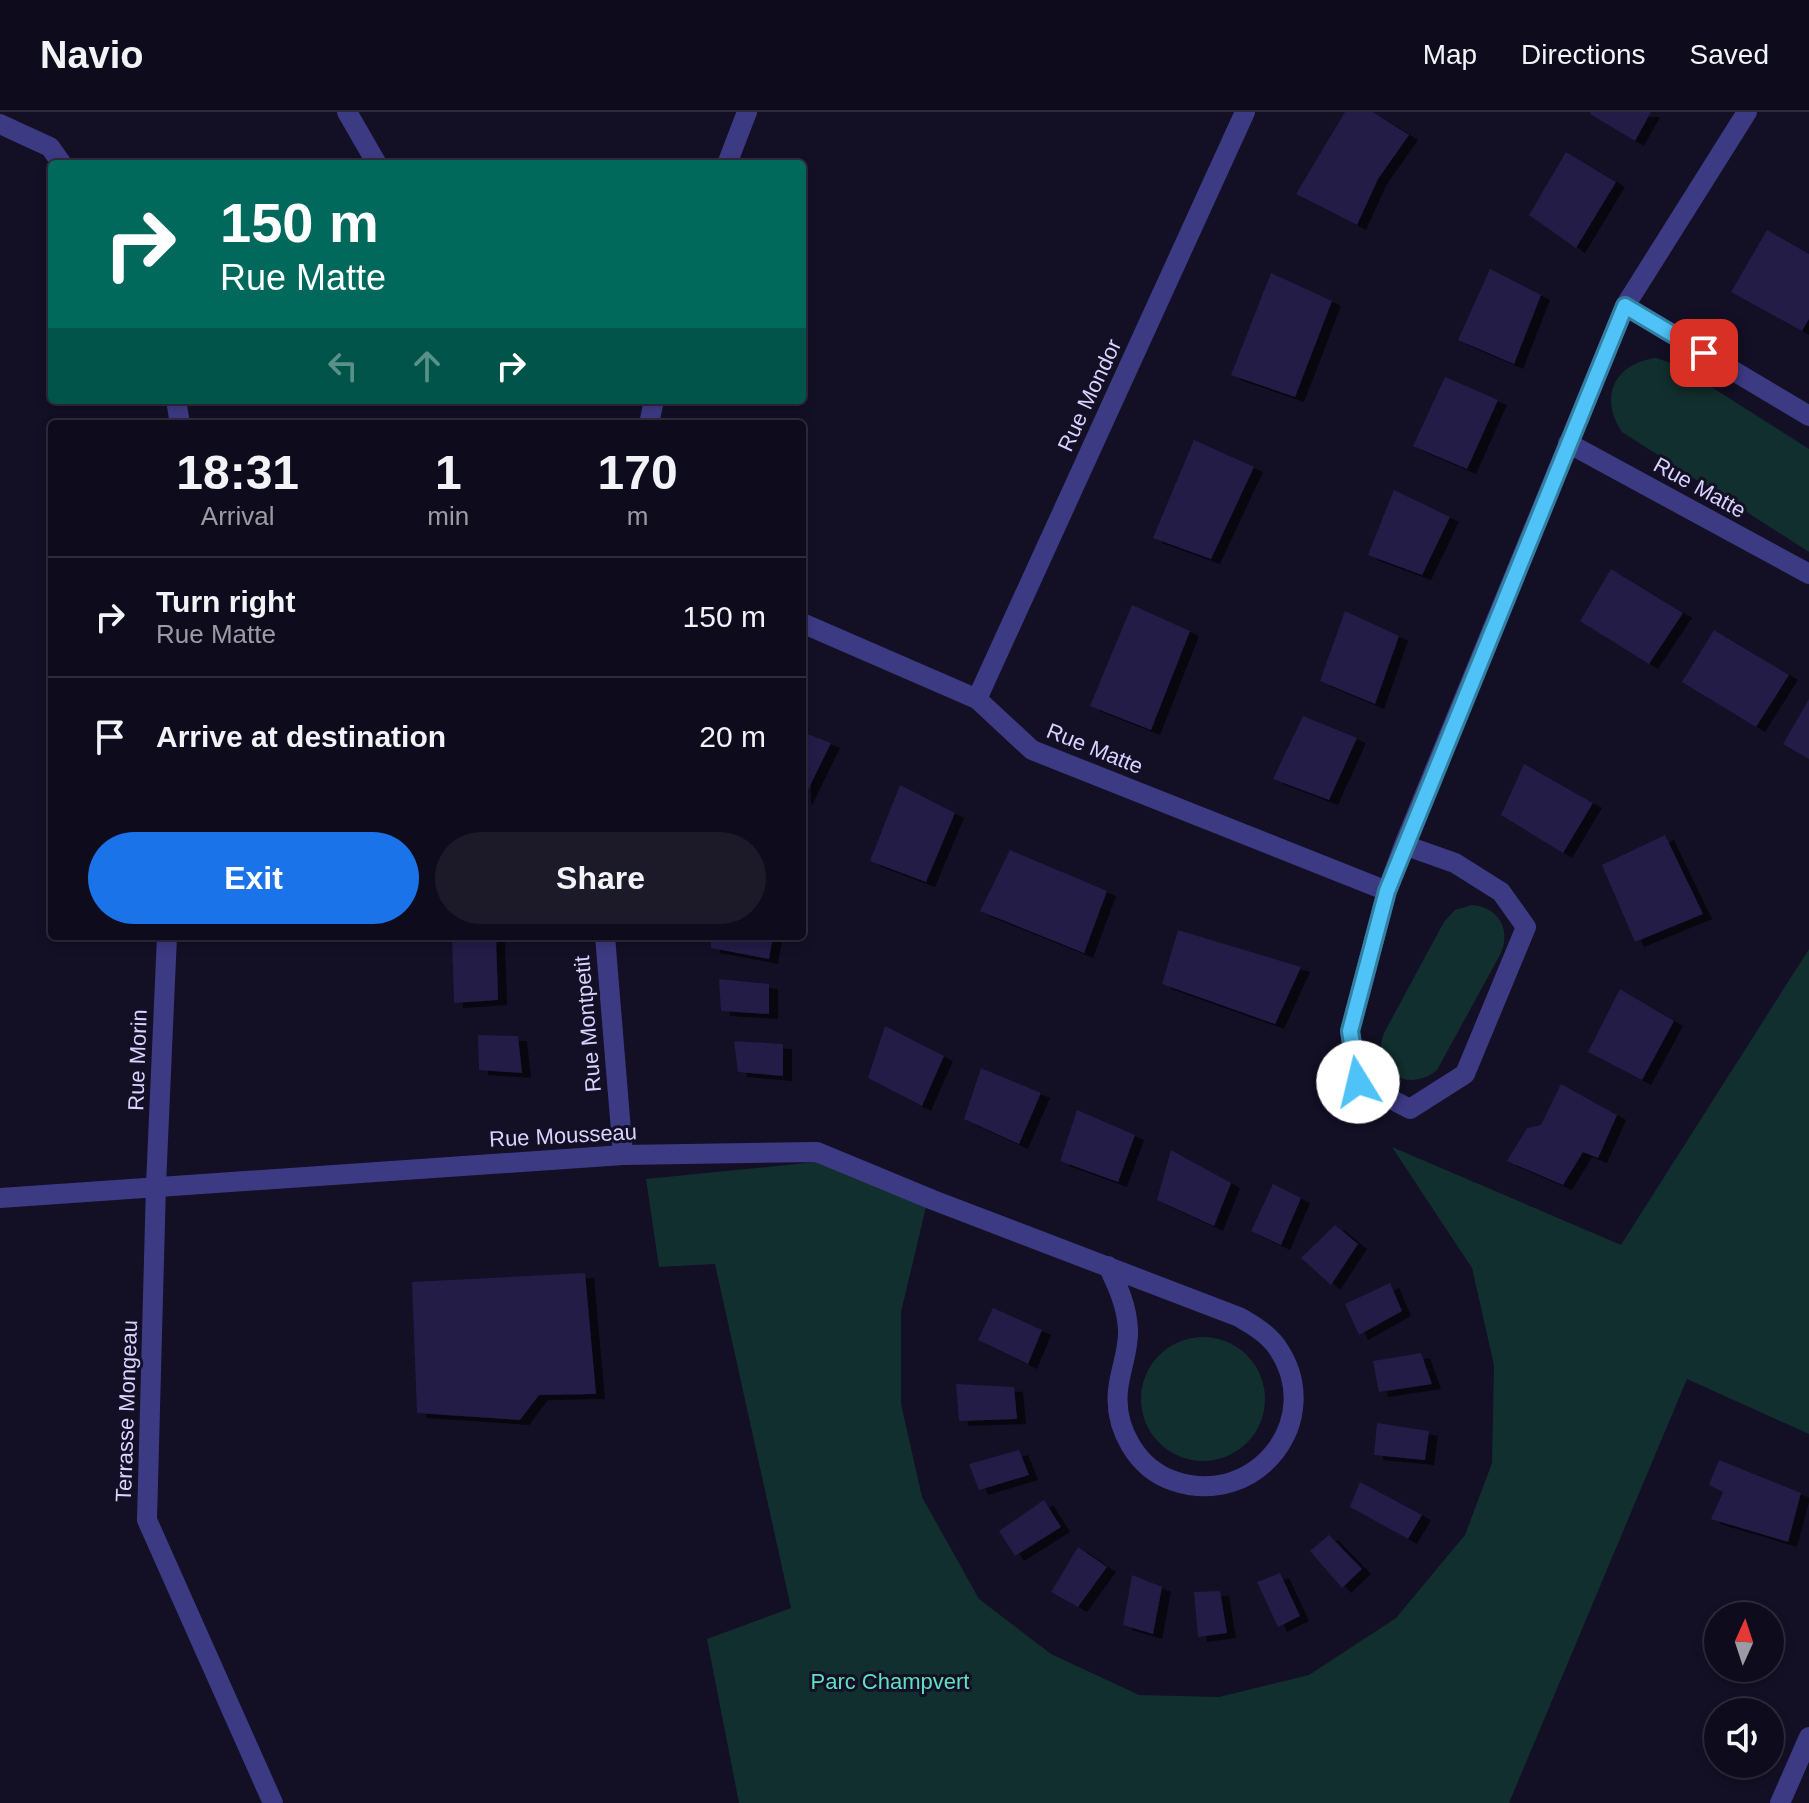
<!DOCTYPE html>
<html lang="en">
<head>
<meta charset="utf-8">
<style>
	body { margin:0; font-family:Helvetica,sans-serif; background:#1c1929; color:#f1f3f6; height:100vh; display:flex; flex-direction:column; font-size:30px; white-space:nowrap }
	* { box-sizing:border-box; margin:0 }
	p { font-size:26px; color:#9b9ba3 }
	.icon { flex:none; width:44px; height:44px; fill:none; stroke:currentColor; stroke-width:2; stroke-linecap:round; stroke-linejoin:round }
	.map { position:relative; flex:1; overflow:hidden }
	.details { position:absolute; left:48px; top:308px; width:758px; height:520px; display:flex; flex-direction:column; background:#0e0b1c; border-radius:8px; box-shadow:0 4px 12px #0003,0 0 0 2px #2e2b3b }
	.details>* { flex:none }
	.guide { position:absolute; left:48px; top:48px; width:758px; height:244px; border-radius:8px; box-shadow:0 4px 12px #0003,0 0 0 2px #2e2b3b; background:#00695c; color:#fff; overflow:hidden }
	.needle { width:52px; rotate:3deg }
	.tools { position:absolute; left:1704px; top:1490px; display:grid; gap:16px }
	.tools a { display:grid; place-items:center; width:80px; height:80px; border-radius:50%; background:#0e0b1c; box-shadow:0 4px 12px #0003,0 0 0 2px #2e2b3b; font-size:40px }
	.pin { position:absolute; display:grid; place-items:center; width:68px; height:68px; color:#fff; margin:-34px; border-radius:16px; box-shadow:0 4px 12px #0006 }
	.me { position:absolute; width:88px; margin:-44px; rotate:351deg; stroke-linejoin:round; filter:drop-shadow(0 0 6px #0008) }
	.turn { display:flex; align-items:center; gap:28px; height:168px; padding:0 40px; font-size:36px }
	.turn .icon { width:104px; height:104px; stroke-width:2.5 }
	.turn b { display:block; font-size:56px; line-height:68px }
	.lanes { display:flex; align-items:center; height:76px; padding:0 40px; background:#0003; justify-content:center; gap:40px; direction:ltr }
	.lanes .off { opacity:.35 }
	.eta { display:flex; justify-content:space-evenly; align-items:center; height:136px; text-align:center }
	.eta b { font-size:48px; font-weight:600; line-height:56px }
	.button { display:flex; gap:16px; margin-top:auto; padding:16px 40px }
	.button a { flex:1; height:92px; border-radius:48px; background:#1a73e8; color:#fff; font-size:32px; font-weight:600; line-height:92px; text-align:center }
	.button a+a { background:#1c1929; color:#f1f3f6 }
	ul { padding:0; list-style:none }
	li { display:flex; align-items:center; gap:24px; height:120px; padding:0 40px; border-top:2px solid #2e2b3b }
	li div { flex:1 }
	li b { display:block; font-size:30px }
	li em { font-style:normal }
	header { display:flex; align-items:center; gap:48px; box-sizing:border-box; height:112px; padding:0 40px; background:#0e0b1c; border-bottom:2px solid #2e2b3b }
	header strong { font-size:38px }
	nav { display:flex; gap:44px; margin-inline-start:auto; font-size:28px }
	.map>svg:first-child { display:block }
	.green { fill:#122f2f }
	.building { fill:#241b46; filter:url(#shadow) }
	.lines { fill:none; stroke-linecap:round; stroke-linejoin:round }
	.street { stroke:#3d3a84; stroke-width:20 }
	.route-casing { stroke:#337fa1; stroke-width:20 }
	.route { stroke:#4fc3f7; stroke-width:14 }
	.labels { text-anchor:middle; stroke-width:6; stroke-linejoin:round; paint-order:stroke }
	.street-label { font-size:22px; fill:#d9d3ff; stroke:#130f25 }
	.park-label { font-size:22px; fill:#5fe0c1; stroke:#130f25 }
</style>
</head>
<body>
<header>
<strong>Navio</strong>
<nav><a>Map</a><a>Directions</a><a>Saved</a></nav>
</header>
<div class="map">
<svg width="1809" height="1691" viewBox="0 0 1809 1691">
	<defs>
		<filter id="shadow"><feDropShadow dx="9" dy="5" stdDeviation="0" flood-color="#0009"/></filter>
	</defs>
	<rect width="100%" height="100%" fill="#130f25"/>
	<g class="green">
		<path d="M 1656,246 L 1677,253 L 1809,337 L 1809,440 L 1622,320 C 1598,285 1615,251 1656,246 Z"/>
		<path d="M 1472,793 C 1498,795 1511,817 1501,841 L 1437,958 C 1407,983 1370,957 1384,921 L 1444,810 L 1455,798 Z"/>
		<path d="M 1809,837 L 1809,1322 L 1687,1267 L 1509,1691 L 739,1691 L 707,1527 L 791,1496 L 715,1152 L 659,1155 L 646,1067 L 816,1050 L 926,1095 L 901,1200 L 901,1292 L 922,1385 L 979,1487 L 1051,1542 L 1139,1583 L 1219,1585 L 1309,1563 L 1396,1506 L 1465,1423 L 1492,1351 L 1494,1253 L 1472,1156 L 1392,1035 L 1621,1133 Z"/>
		<circle cx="1203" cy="1287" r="62"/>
	</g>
	<g class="building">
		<path d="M 1345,0 L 1373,0 L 1409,23 L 1378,67 L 1357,113 L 1296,82 Z"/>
		<path d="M 1591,0 L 1651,0 L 1635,29 L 1590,2 Z"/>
		<path d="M 1566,40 L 1616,70 L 1576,136 L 1529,103 Z"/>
		<path d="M 1767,118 L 1809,142 L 1809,207 L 1802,219 L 1731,180 Z"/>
		<path d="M 1490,157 L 1541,183 L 1514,252 L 1458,228 Z"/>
		<path d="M 1271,161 L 1332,189 L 1295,285 L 1231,263 Z"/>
		<path d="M 1445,265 L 1498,288 L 1467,357 L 1413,334 Z"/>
		<path d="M 1194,328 L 1254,355 L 1211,447 L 1153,426 Z"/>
		<path d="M 1394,378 L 1450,405 L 1422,463 L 1368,443 Z"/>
		<path d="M 1611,457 L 1683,501 L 1649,552 L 1580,509 Z"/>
		<path d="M 1132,493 L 1190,519 L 1151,618 L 1090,594 Z"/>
		<path d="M 1345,499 L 1399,524 L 1375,592 L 1320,569 Z"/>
		<path d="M 1714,518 L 1789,563 L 1756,615 L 1682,570 Z"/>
		<path d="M 1809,587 L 1809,647 L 1783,632 Z"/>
		<path d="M 1303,604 L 1357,626 L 1329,688 L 1273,667 Z"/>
		<path d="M 802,620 L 831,631 L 803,688 L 802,688 Z"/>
		<path d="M 1524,652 L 1593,691 L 1563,741 L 1501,703 Z"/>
		<path d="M 900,673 L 955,701 L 926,770 L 870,749 Z"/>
		<path d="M 1665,723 L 1703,802 L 1635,830 L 1602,753 Z"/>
		<path d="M 1010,738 L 1107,779 L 1084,841 L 980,799 Z"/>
		<path d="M 1178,818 L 1301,855 L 1275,912 L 1162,872 Z"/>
		<path d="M 452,824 L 496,824 L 498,888 L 454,891 Z"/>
		<path d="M 711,824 L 773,824 L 769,847 L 711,836 Z"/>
		<path d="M 719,867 L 769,872 L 769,902 L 721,899 Z"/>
		<path d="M 1620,877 L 1674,909 L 1642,968 L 1588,940 Z"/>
		<path d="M 885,914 L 944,944 L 922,994 L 868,966 Z"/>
		<path d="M 478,923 L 518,924 L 522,961 L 479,958 Z"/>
		<path d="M 734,929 L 783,932 L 783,964 L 738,960 Z"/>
		<path d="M 981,956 L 1041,981 L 1019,1032 L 964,1007 Z"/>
		<path d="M 1561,972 L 1617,1003 L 1598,1046 L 1583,1040 L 1563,1073 L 1507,1049 L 1527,1016 L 1541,1013 Z"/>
		<path d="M 1077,998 L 1135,1023 L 1118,1070 L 1060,1049 Z"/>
		<path d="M 1171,1038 L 1231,1071 L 1214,1114 L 1157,1088 Z"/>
		<path d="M 1273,1072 L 1301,1086 L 1281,1133 L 1251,1119 Z"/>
		<path d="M 1335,1113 L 1358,1132 L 1331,1173 L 1301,1146 Z"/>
		<path d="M 585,1161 L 596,1282 L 539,1283 L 520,1308 L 417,1301 L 412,1170 Z"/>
		<path d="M 1390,1171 L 1402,1199 L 1359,1223 L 1345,1192 Z"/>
		<path d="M 993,1196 L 1042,1218 L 1028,1252 L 978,1228 Z"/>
		<path d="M 1421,1241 L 1432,1272 L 1379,1280 L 1373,1249 Z"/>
		<path d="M 956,1272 L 1014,1275 L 1017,1307 L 959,1309 Z"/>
		<path d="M 1377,1311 L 1429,1319 L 1425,1348 L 1374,1343 Z"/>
		<path d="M 1019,1338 L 1029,1363 L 979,1378 L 969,1352 Z"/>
		<path d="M 1719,1348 L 1801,1381 L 1788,1430 L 1711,1407 L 1723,1380 L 1709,1373 Z"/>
		<path d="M 1360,1370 L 1422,1403 L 1408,1427 L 1350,1395 Z"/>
		<path d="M 1044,1388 L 1061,1415 L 1015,1444 L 999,1419 Z"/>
		<path d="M 1329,1423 L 1362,1457 L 1342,1476 L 1310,1439 Z"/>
		<path d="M 1078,1435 L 1107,1455 L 1078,1495 L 1051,1480 Z"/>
		<path d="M 1280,1461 L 1300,1504 L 1278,1515 L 1257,1470 Z"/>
		<path d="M 1132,1463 L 1162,1475 L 1153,1522 L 1123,1513 Z"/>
		<path d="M 1220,1479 L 1227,1521 L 1198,1525 L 1194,1480 Z"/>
	</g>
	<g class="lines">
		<g class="street">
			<path d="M 347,0 L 377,52"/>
			<path d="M 0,12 L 50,35 L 62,52"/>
			<path d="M 727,52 L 747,0"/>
			<path d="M 1625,194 L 1809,304"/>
			<path d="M 176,288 L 180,312"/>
			<path d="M 649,312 L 654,288"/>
			<path d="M 1568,331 L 1809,462"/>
			<path d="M 802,511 L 977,587 L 1032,638 L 1387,779"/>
			<path d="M 977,587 L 1245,0"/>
			<path d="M 1404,733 L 1455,751 L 1501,780 L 1526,815 L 1465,962 L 1410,997 L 1358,970 L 1350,919 L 1387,779 L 1404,733 L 1625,194 L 1747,0"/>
			<path d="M 167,824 L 156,1073 L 147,1408 L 273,1691"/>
			<path d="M 605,824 L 623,1043"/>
			<path d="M 0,1086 L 623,1043 L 817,1040 L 933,1088 L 1239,1205 C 1253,1213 1268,1222 1277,1235 C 1327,1307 1256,1397 1174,1369 C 1137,1357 1114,1316 1118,1278 C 1120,1258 1129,1238 1128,1218 C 1127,1194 1118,1175 1108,1154"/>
			<path d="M 1780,1691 L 1809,1625"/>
		</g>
	</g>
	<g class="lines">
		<g class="route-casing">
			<path id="route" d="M 1358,970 L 1350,919 L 1387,779 L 1625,194 L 1704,241"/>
		</g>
		<use href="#route" class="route"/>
	</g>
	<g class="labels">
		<g class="street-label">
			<text transform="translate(1089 283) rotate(-65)" y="8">Rue Mondor</text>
			<text transform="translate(1700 375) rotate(29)" y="8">Rue Matte</text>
			<text transform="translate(1095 636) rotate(22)" y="8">Rue Matte</text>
			<text transform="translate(587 912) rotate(-95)" y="8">Rue Montpetit</text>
			<text transform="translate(137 948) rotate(-88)" y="8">Rue Morin</text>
			<text transform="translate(563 1023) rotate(-3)" y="8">Rue Mousseau</text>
			<text transform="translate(126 1299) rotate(-88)" y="8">Terrasse Mongeau</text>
		</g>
		<g class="park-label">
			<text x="890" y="1577">Parc Champvert</text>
		</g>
	</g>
</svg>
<div class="tools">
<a><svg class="needle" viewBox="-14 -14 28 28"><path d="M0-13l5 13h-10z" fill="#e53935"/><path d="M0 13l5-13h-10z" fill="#9b9ba3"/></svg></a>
<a><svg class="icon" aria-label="sound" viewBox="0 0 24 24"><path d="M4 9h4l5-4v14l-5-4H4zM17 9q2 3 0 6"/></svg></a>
</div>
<div class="pin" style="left:1704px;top:241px;background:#d93025"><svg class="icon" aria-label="arrive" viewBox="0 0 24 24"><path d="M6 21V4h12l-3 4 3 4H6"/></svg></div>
<svg class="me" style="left:1358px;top:970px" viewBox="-20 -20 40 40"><circle r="19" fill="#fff"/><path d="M0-13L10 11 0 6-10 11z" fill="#4fc3f7"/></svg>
<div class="guide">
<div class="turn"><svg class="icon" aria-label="right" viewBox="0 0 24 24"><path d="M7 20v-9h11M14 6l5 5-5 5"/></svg><div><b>150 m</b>Rue Matte</div></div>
<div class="lanes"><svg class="icon off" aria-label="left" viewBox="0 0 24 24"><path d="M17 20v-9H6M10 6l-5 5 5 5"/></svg><svg class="icon off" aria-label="ahead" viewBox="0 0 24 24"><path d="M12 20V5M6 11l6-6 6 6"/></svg><svg class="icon" aria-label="right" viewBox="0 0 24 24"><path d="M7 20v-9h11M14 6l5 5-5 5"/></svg></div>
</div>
<section class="details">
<div class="eta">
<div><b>18:31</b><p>Arrival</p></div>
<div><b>1</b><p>min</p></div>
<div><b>170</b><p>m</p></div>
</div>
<ul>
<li><svg class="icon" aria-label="right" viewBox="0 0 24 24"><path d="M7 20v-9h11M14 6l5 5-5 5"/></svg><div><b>Turn right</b><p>Rue Matte</p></div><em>150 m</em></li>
<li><svg class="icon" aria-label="arrive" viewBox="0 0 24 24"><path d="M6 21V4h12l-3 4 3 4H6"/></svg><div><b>Arrive at destination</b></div><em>20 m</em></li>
</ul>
<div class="button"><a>Exit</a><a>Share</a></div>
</section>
</div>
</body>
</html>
